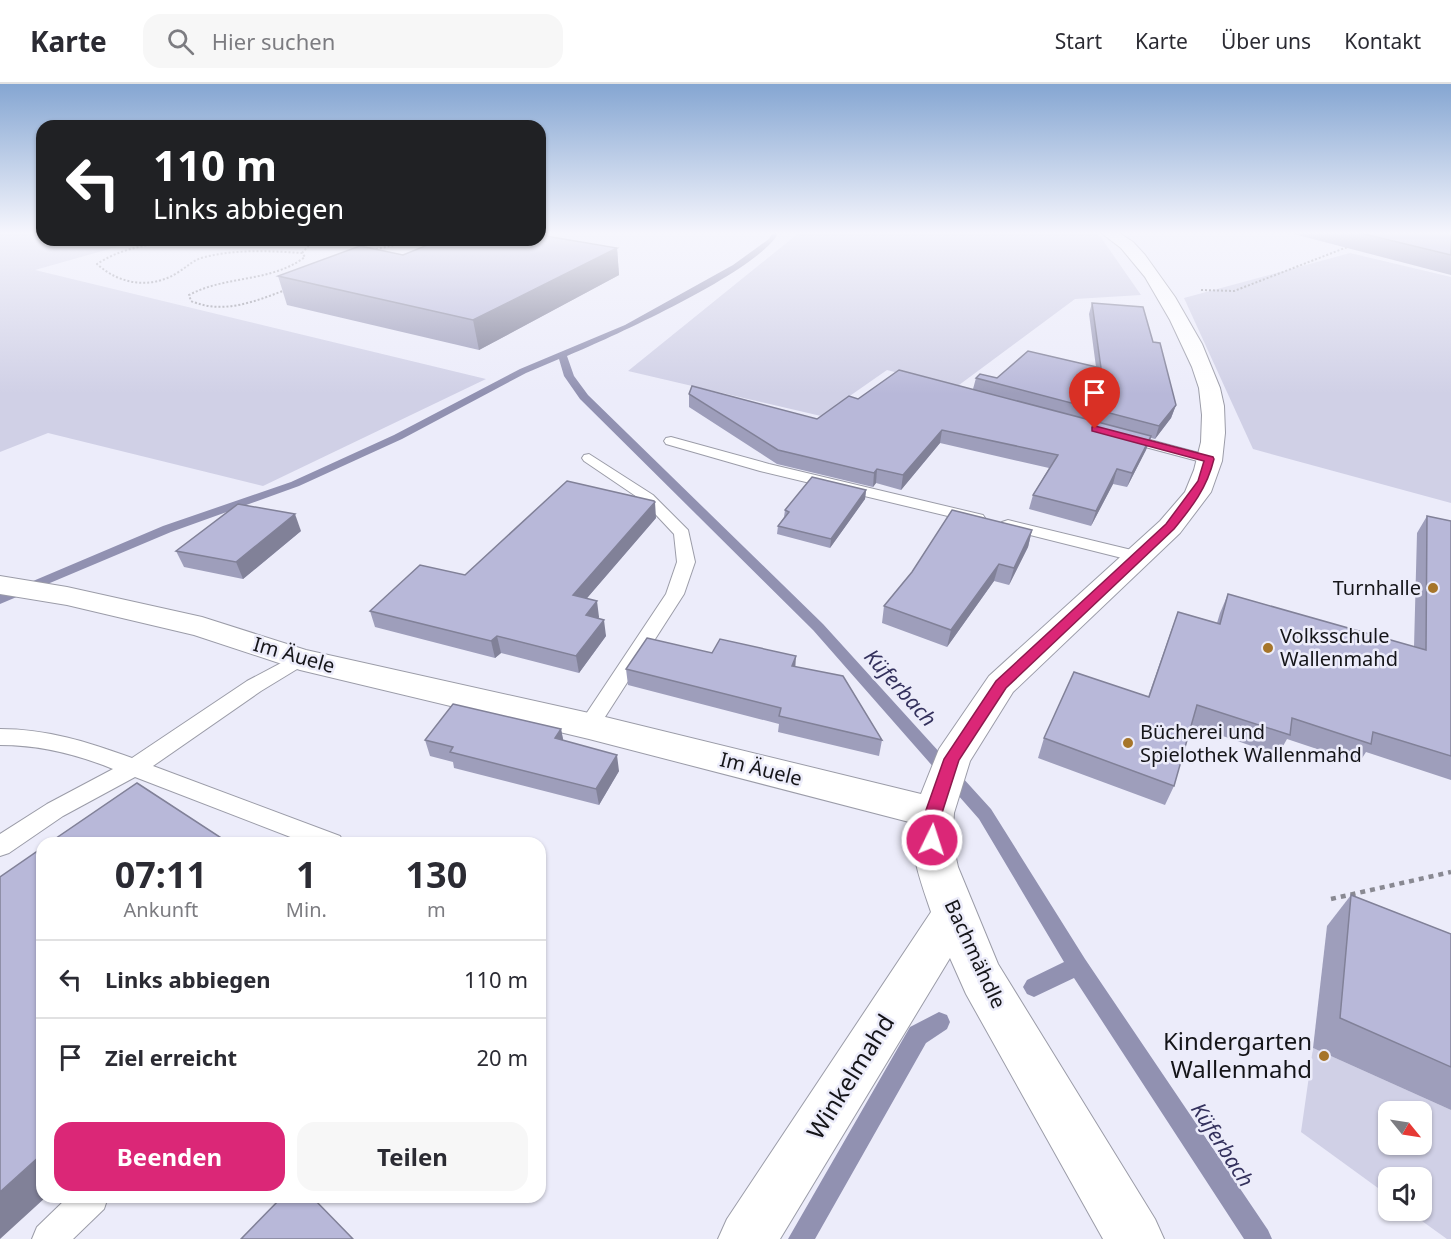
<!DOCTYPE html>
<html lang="de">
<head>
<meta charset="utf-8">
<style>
	body { margin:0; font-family:"Noto Sans",sans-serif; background:#f7f7f7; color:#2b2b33; height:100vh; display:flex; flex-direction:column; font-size:22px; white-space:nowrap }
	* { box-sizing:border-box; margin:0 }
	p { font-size:20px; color:#7c7c81 }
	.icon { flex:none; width:33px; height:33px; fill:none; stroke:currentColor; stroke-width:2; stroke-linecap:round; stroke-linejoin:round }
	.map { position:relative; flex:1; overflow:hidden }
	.panel { position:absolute; left:36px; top:753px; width:510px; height:366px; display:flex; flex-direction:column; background:#fff; border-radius:18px; box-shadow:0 2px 4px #0004 }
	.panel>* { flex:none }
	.hud { position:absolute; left:36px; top:36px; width:510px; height:126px; border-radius:18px; box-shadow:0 2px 4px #0004; background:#202124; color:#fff; overflow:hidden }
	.needle { width:39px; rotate:120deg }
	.tools { position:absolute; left:1378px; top:1017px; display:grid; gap:12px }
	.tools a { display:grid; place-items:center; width:54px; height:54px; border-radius:12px; background:#fff; box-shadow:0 2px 4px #0004; font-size:30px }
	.pin { position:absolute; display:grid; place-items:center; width:51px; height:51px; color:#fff; margin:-62px -26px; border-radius:50% 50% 50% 0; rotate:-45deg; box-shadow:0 0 6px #0007 }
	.pin .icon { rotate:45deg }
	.me { position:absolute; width:66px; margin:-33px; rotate:4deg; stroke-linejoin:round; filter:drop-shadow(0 0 4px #0008) }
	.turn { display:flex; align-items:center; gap:21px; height:126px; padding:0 18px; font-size:27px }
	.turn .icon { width:78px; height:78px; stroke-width:2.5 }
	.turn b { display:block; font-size:42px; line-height:51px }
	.eta { display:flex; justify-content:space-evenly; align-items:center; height:102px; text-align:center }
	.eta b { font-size:36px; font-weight:700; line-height:42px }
	.cta { display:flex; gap:12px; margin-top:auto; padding:12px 18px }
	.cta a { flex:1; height:69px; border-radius:18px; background:#db2777; color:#fff; font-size:24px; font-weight:700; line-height:69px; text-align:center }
	.cta a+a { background:#f7f7f7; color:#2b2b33 }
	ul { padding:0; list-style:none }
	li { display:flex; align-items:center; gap:18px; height:78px; padding:0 18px; border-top:2px solid #e1e1e2 }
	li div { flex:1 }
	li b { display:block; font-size:22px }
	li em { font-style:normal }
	header { display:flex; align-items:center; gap:36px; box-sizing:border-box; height:84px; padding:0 30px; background:#fff; border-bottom:2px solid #e1e1e2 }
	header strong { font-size:28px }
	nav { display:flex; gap:33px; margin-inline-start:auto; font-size:21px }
	.search { width:420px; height:54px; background:#f7f7f7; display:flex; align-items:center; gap:15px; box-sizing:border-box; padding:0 21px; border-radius:18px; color:#7c7c81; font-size:22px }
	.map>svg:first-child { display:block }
	.green { fill:#d0d0e6; fill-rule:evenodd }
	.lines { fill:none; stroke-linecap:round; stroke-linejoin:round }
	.stream { fill:#9191b1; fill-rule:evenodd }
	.lane-casing { stroke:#9b9ca8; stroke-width:2 }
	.street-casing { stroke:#9b9ca8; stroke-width:2 }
	.path-far1 { stroke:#898992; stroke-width:2; stroke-dasharray:2 2; stroke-linecap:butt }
	.path { stroke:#898992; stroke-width:4.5; stroke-dasharray:5 5; stroke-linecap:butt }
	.lane { fill:#fff; fill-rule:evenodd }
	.street { fill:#fff; fill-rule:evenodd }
	.wall { fill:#9e9ebb }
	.shaded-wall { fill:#818198 }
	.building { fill:#b8b8d9; stroke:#818198; stroke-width:1.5 }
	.route { fill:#db2777; stroke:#8e194d; stroke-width:1.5 }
	.poi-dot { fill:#a6752a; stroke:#ececfa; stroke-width:2 }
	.labels { text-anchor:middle; stroke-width:5; stroke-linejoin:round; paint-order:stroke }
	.poi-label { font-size:20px; fill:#151519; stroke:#ececfa; text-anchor:start }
	.street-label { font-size:20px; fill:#151519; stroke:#ececfa }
	.water-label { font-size:21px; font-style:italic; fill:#34315d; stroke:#ececfa }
	.near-poi-label { font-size:24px; fill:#151519; stroke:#ececfa; text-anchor:end }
	.near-street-label { font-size:24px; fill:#151519; stroke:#ececfa }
</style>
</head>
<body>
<header>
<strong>Karte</strong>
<div class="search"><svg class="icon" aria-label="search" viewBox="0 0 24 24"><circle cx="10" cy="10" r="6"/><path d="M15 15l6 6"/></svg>Hier suchen</div>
<nav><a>Start</a><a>Karte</a><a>Über uns</a><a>Kontakt</a></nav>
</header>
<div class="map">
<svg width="1451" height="1155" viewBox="0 0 1451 1155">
	<rect width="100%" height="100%" fill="#ececfa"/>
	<g class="green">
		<path d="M 0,148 L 42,148 L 42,156 L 169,156 L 134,158 L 35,186 L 486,295 L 263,402 L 48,349 L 0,368 Z"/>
		<path d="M 800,148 L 1093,148 L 1100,152 L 1141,211 L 1075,215 L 955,304 L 887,286 L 821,332 L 628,287 Z"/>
		<path d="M 1350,169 L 1451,193 L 1451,419 L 1253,365 L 1184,214 Z"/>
		<path d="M 1313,964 L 1451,1026 L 1451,1155 L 1447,1155 L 1408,1127 L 1422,1126 L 1422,1094 L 1389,1094 L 1389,1112 L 1301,1048 ZM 1389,1028 L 1422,1028 L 1422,1060 L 1389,1060 Z"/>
	</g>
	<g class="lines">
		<g class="stream">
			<path d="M 773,148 L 779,148 C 761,186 610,254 567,272 L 574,292 L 588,311 L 823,540 L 991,725 L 1085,875 L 1268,1146 L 1272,1155 L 1244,1155 L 1074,894 L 1034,913 L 1027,910 L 1023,903 L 1027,896 L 1064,878 L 979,735 L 813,546 L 580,315 L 564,292 L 559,275 L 526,289 L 402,355 L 299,402 L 171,448 L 0,520 L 0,511 L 163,442 L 291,398 L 394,351 L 520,285 L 625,241 L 733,181 L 769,155 Z"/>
			<path d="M 939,928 L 947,931 L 950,938 L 947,945 L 926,959 L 815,1155 L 788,1155 L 910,943 Z"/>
		</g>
		<g class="lane-casing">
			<g id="lane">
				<path d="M 1124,349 L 1214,373 L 1216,376 L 1209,380 L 1119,356 L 1117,353 Z"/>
				<path d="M 671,353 L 769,380 L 983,431 L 985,434 L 977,439 L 760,387 L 666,360 L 664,357 L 666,354 Z"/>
				<path d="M 589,370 L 653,411 L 688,446 L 695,478 L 684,510 L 596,647 L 589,649 L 582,647 L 578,642 L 666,510 L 677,478 L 674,450 L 643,417 L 584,377 L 582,374 L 584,371 Z"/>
				<path d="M 1008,436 L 1144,469 L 1146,473 L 1144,477 L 1138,478 L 1002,444 L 1000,441 L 1002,438 Z"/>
				<path d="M 300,569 L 307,571 L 310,575 L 307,579 L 261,607 L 153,682 L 340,752 L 344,759 L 306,759 L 135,693 L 63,732 L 9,769 L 0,772 L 0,750 L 47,720 L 113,685 C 76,670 40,661 0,661 L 0,645 C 47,645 88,658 132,674 L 247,597 Z"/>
				<path d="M 68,1113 L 108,1113 L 104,1125 L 73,1155 L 32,1155 L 37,1143 Z"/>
			</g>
		</g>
		<g class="street-casing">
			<path id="street" d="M 1100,148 L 1118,148 L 1133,158 L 1145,171 L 1175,213 L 1202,260 L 1220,304 L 1224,322 L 1225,349 L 1222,377 L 1211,408 L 1180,449 L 1013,608 L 970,677 L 954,729 L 952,756 L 958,783 L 998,880 L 1155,1135 L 1164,1155 L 1103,1155 L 966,910 L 950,874 L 780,1155 L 718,1155 L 727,1135 L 931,828 C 921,798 910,771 913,739 L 589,655 L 300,586 L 194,551 L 67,521 L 0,510 L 0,492 L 67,503 L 202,533 L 306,566 L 589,629 L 921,710 L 939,665 L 989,592 L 1160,437 L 1185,408 L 1194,386 L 1201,358 L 1202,331 L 1199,304 L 1192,283 L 1170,236 L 1145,193 L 1121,164 Z"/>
		</g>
		<g class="path-far1">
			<path d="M 202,156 C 165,159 129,159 97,180 C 120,201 151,205 177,189 C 187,183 194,175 205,173 C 237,165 270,167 302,169 L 305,173 C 270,199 226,191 189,211 L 191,217 C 224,231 256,217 288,205"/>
			<path d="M 372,166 L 418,156"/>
			<path d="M 302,169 L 314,156"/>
			<path d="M 1201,206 L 1234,207 L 1350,162"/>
		</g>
		<path class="path" d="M 1331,815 L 1451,788"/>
		<use href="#lane" class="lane"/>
		<use href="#street" class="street"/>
	</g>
	<g class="wall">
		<path d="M 1286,148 L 1451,148 L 1451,191 Z"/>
		<path d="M 617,164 L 619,191 L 479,266 L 287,221 L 278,192 L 403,171 Z"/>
		<path d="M 1092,219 L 1153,258 L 1176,321 L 1171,334 L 1155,355 L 1151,354 L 1146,366 L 1127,403 L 1113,400 L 1091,442 L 1029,425 L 1033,411 L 1049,384 L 940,359 L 901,406 L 876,399 L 873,403 L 777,380 L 689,323 L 689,310 L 817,335 L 858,315 L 973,305 L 976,294 L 997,294 L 1096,283 L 1089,230 Z"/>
		<path d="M 866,406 L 865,415 L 830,464 L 777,450 L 778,442 L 784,433 L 785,426 Z"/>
		<path d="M 1427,432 L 1451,437 L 1451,696 L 1366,668 L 1359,679 L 1287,655 L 1278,671 L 1191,641 L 1174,702 L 1165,721 L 1038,674 L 1044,654 L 1148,613 L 1171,547 L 1178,528 L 1217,539 L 1220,529 L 1228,510 L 1414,563 L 1417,449 Z"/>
		<path d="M 656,434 L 587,514 L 599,533 L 599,534 L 606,552 L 579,589 L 501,569 L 495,574 L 375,543 L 370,527 L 465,491 Z"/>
		<path d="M 1032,446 L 1028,463 L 1009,501 L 994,497 L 947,563 L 882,539 L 884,522 Z"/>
		<path d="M 301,447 L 243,495 L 184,483 L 176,467 Z"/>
		<path d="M 712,569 L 795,583 L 882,656 L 879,672 L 778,648 L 779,640 L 628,601 L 626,585 Z"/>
		<path d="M 561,645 L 563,656 L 619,687 L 599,721 L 454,684 L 453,678 L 430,672 L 425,656 Z"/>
		<path d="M 1351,811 L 1451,850 L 1451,1026 L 1313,964 L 1327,842 Z"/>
	</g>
	<g class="shaded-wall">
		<path d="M 617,164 L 619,191 L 479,266 L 473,236 Z"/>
		<path d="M 1176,321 L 1171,334 L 1155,355 L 1159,342 Z"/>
		<path d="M 942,346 L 940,359 L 901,406 L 903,391 Z"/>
		<path d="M 1151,352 L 1146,366 L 1127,403 L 1132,389 Z"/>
		<path d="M 877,385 L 876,399 L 873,403 L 874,389 Z"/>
		<path d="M 1117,385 L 1113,400 L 1091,442 L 1096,427 Z"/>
		<path d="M 866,406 L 865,415 L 830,464 L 831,455 Z"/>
		<path d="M 655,418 L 656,434 L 575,528 L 573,511 Z"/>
		<path d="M 295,430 L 301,447 L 243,495 L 236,478 Z"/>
		<path d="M 1032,446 L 1028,463 L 1009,501 L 1014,484 Z"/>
		<path d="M 999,480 L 994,497 L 947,563 L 951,546 Z"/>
		<path d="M 597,517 L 599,533 L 588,548 L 586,531 Z"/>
		<path d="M 604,536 L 606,552 L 579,589 L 576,572 Z"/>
		<path d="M 497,552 L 501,569 L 495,574 L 491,557 Z"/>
		<path d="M 796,572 L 795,588 L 792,582 Z"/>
		<path d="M 561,645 L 564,660 L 555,654 Z"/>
		<path d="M 617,671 L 619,687 L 599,721 L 596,705 Z"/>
		<path d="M 42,1070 L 42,1113 L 46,1113 L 0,1155 L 0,1108 Z"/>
	</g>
	<g class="building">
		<path d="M 1356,148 L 1451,148 L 1451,171 Z"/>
		<path d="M 540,151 L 617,164 L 473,236 L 278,192 L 360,162 L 403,171 L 440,156 L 540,156 Z"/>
		<path d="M 1092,219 L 1143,223 L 1153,258 L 1160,259 L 1176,321 L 1159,342 L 976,294 L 980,290 L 997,294 L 1028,267 L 1101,284 Z"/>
		<path d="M 899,286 L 1151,352 L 1132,389 L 1117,385 L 1096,427 L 1033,411 L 1058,371 L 942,346 L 903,391 L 877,385 L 874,389 L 778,366 L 689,310 L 692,302 L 817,335 L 849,312 L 858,315 Z"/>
		<path d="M 812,393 L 866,406 L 831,455 L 778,442 L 789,428 L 785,426 Z"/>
		<path d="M 567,397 L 654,417 L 655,418 L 573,511 L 597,517 L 586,531 L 604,536 L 576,572 L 497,552 L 491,557 L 370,527 L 420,481 L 465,491 Z"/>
		<path d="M 238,420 L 295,430 L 236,478 L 176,467 Z"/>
		<path d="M 952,426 L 1032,446 L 1014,484 L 999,480 L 951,546 L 884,522 L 912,488 Z"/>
		<path d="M 1427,432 L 1451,437 L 1451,672 L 1373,648 L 1371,660 L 1292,634 L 1290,651 L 1197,621 L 1174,702 L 1044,654 L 1074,588 L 1149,613 L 1178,528 L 1220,540 L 1228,510 L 1426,566 Z"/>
		<path d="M 647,554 L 712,569 L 720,555 L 796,572 L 792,582 L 843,592 L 882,656 L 779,632 L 781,624 L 626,585 Z"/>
		<path d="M 453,620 L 561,645 L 555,654 L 617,671 L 596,705 L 450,668 L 453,663 L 425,656 Z"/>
		<path d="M 137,699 L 229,759 L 49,759 Z"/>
		<path d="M 42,764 L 42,1070 L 0,1108 L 0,793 Z"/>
		<path d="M 1351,811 L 1451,850 L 1451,983 L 1340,934 Z"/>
		<path d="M 282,1113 L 312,1113 L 353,1155 L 241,1155 Z"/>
	</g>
	<linearGradient id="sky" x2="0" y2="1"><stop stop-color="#85a6d2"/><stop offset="0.48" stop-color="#f6f6fd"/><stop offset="1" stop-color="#f6f6fd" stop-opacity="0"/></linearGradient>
	<rect width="1451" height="310" fill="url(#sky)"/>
	<path class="route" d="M 1095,342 L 1213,373 L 1214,375 C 1207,404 1192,423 1174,445 L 1006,604 L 959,676 L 942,729 L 941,756 L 938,761 L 932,763 L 926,761 L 924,756 L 925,729 L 944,675 L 996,597 L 1166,440 L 1198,397 L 1204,377 L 1092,347 L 1092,343 Z"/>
	<g class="poi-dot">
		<circle cx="1433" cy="504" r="6"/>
		<circle cx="1268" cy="564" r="6"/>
		<circle cx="1128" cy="659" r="6"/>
		<circle cx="1324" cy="972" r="6"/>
	</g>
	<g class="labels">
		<g class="poi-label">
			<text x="1421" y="511" text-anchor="end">Turnhalle</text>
			<text x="1280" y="559">Volksschule<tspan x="1280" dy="23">Wallenmahd</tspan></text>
			<text x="1140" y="655">Bücherei und<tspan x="1140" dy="23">Spielothek Wallenmahd</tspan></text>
		</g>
		<g class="street-label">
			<text transform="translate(294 571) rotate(16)" y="7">Im Äuele</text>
			<text transform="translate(761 685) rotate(14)" y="7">Im Äuele</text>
			<text transform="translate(975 870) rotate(65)" y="7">Bachmähdle</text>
		</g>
		<g class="water-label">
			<text transform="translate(900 604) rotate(48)" y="7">Küferbach</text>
			<text transform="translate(1222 1061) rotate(57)" y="7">Küferbach</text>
		</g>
		<g class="near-poi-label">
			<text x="1312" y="966">Kindergarten<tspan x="1312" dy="28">Wallenmahd</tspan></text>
		</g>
		<g class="near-street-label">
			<text transform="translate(851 993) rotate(-58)" y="8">Winkelmahd</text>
		</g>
	</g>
</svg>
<div class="tools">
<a><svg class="needle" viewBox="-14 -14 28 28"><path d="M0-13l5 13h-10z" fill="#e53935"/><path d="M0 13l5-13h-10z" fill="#7c7c81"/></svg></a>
<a><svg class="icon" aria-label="sound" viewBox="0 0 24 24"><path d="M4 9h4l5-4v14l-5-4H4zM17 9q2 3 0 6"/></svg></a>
</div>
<div class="pin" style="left:1095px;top:345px;background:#d93025"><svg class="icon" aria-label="arrive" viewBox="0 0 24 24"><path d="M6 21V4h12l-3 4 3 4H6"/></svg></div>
<svg class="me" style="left:932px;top:756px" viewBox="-20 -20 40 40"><circle r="17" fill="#db2777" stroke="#fff" stroke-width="3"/><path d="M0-11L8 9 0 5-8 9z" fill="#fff"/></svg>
<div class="hud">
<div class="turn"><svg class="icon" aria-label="left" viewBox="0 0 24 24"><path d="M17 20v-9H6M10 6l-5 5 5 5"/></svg><div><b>110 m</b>Links abbiegen</div></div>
</div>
<section class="panel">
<div class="eta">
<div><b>07:11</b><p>Ankunft</p></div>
<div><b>1</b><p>Min.</p></div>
<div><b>130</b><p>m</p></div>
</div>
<ul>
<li><svg class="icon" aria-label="left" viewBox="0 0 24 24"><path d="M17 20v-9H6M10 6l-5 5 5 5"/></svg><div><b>Links abbiegen</b></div><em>110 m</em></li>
<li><svg class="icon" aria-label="arrive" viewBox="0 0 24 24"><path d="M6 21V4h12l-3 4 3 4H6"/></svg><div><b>Ziel erreicht</b></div><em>20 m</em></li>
</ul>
<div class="cta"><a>Beenden</a><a>Teilen</a></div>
</section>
</div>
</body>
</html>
